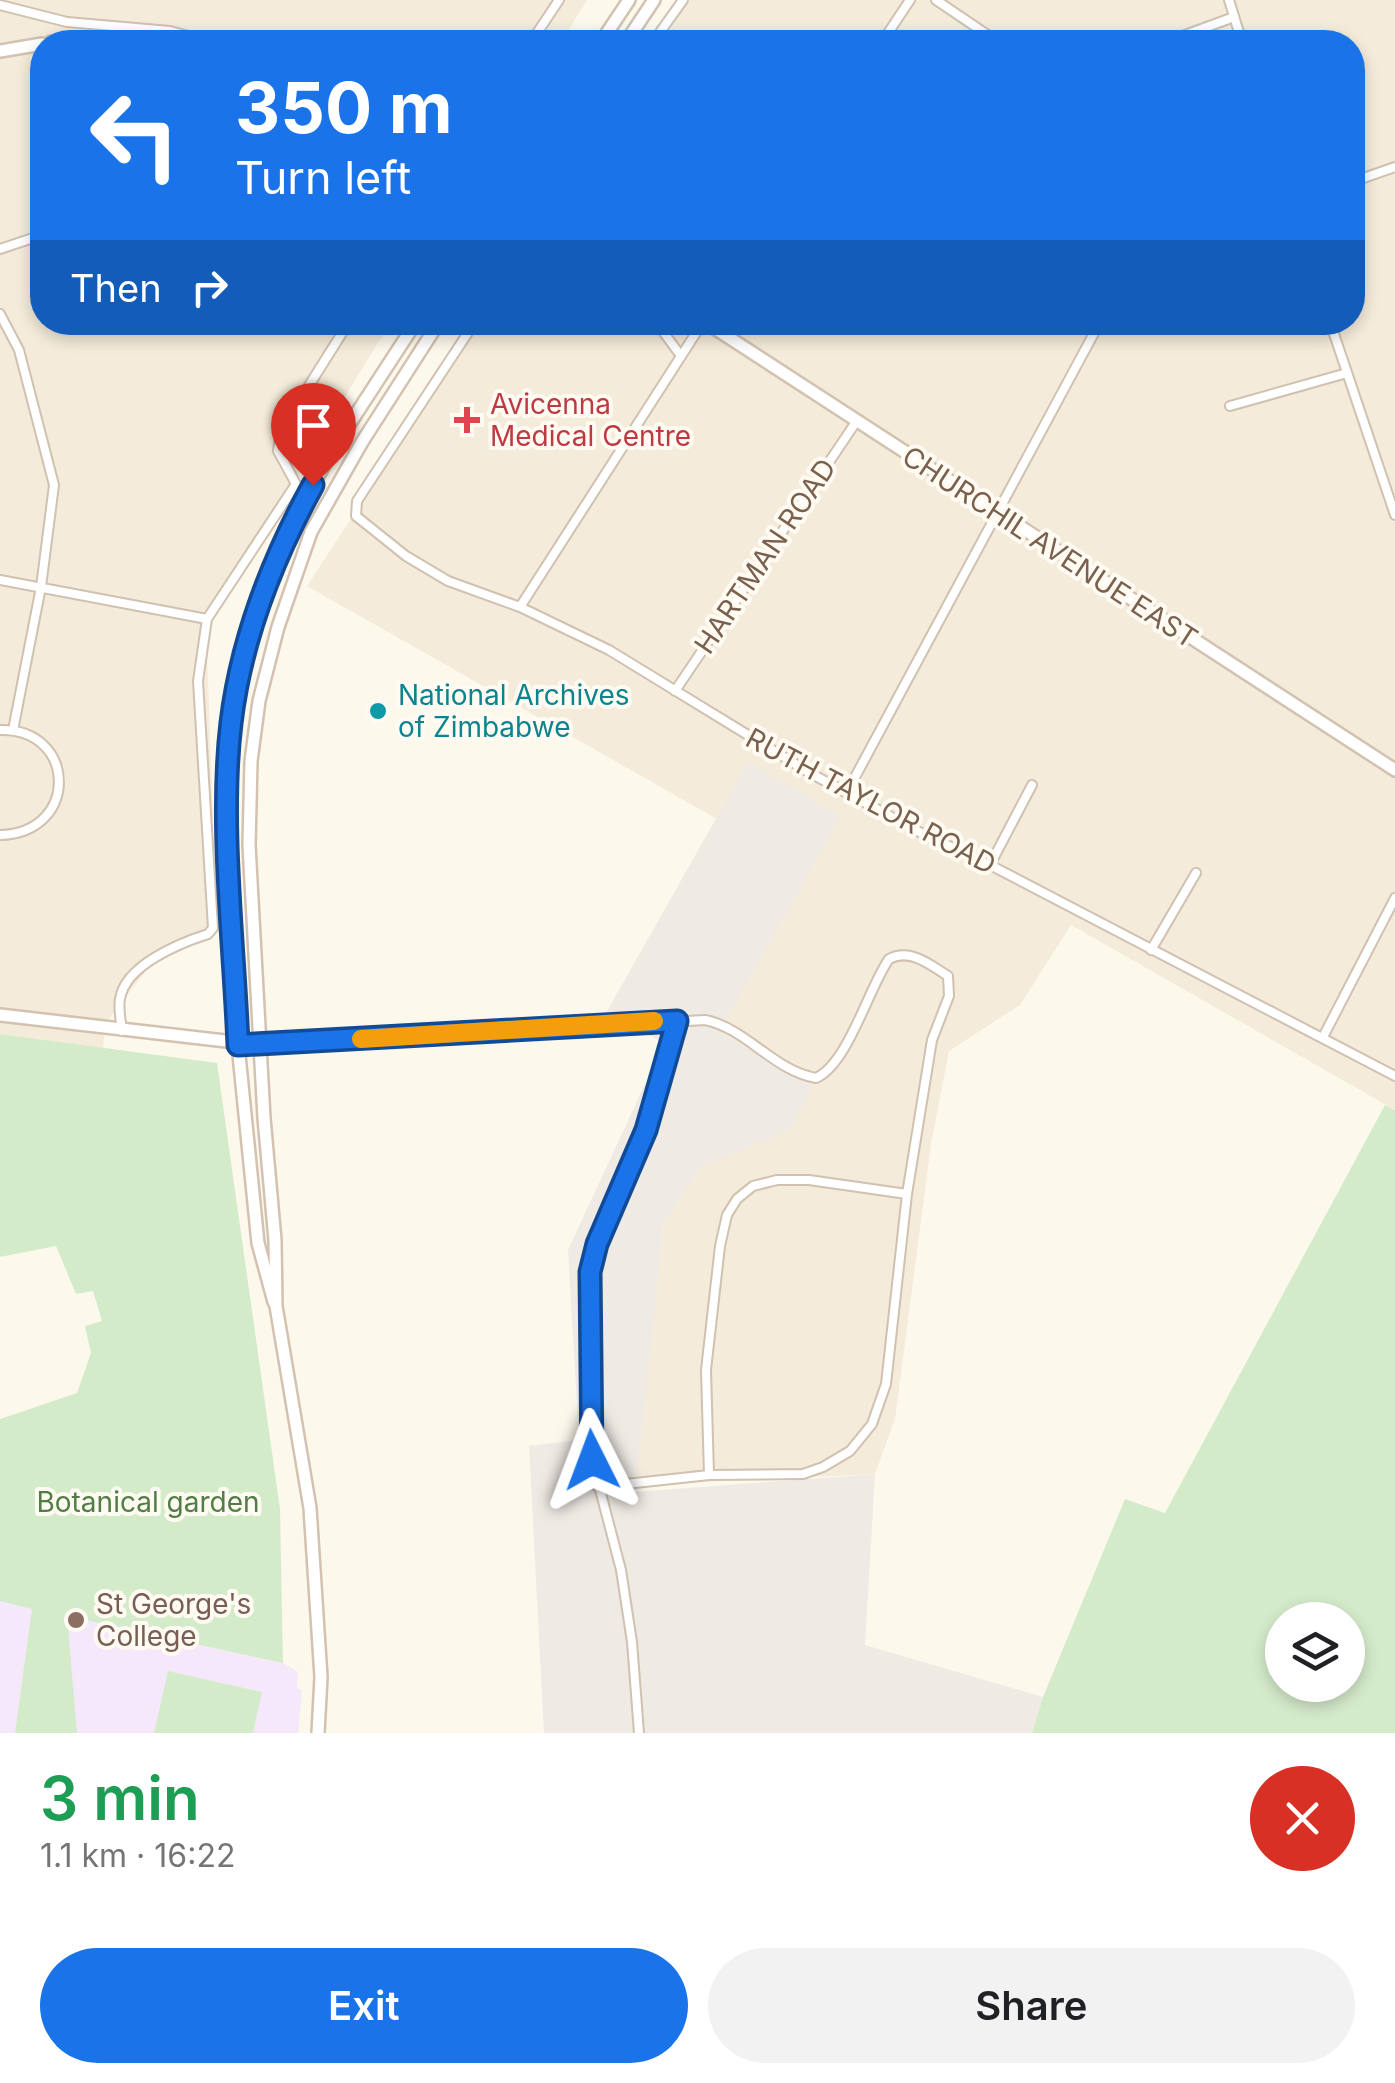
<!DOCTYPE html>
<html lang="en">
<head>
<meta charset="utf-8">
<style>
	body { margin:0; font-family:Inter,sans-serif; background:#f2f2f2; color:#202124; height:100vh; display:flex; flex-direction:column; font-size:38px; white-space:nowrap }
	* { box-sizing:border-box; margin:0 }
	p { font-size:32px; color:#757577 }
	.icon { flex:none; width:55px; height:55px; fill:none; stroke:currentColor; stroke-width:2; stroke-linecap:round; stroke-linejoin:round }
	.map { position:relative; height:1733px; overflow:hidden }
	.side { display:flex; flex-direction:column; background:#fff; flex:1 }
	.side>* { flex:none }
	.top-card { position:absolute; left:30px; top:30px; width:1335px; height:305px; border-radius:40px; box-shadow:0 5px 15px #0003; background:#1a73e8; color:#fff; overflow:hidden }
	.fabs { position:absolute; left:1265px; top:1602px; display:grid; gap:20px }
	.fabs a { display:grid; place-items:center; width:100px; height:100px; border-radius:50%; background:#fff; box-shadow:0 5px 15px #0003; font-size:50px }
	.pin { position:absolute; display:grid; place-items:center; width:85px; height:85px; color:#fff; margin:-102px -42px; border-radius:50% 50% 50% 0; rotate:-45deg; box-shadow:0 0 10px #0007 }
	.pin .icon { rotate:45deg }
	.me { position:absolute; width:110px; margin:-55px; rotate:357deg; stroke-linejoin:round; filter:drop-shadow(0 0 8px #0008) }
	.turn { display:flex; align-items:center; gap:35px; height:210px; padding:0 40px; font-size:45px }
	.turn .icon { width:130px; height:130px; stroke-width:2.5 }
	.turn b { display:block; font-size:70px; line-height:85px }
	.then { display:flex; align-items:center; height:95px; padding:0 40px; background:#0003; gap:20px; font-size:38px }
	.round { display:grid; place-items:center; flex:none; width:105px; height:105px; border-radius:52px; background:#f2f2f2 }
	.headline { display:flex; align-items:center; justify-content:space-between; height:170px; padding:0 40px }
	h1 { font-size:60px; font-weight:600; line-height:75px; color:#1e9e55 }
	.action { display:flex; gap:20px; margin-top:auto; padding:20px 40px }
	.action a { flex:1; height:115px; border-radius:60px; background:#1a73e8; color:#fff; font-size:40px; font-weight:600; line-height:115px; text-align:center }
	.action a+a { background:#f2f2f2; color:#202124 }
	.map>svg:first-child { display:block }
	.residential { fill:#f4ebda }
	.industrial { fill:#efeae4 }
	.education { fill:#f5e8fa }
	.green { fill:#d4ebca; fill-rule:evenodd }
	.lines { fill:none; stroke-linecap:round; stroke-linejoin:round }
	.street-casing { stroke:#d0c1b0; stroke-width:12 }
	.secondary-casing { stroke:#d3c2af; stroke-width:16 }
	.street { stroke:#fff; stroke-width:8 }
	.secondary { stroke:#fff; stroke-width:11 }
	.route-casing { stroke:#114b97; stroke-width:25 }
	.route { stroke:#1a73e8; stroke-width:18 }
	.slow { stroke:#f59e0b; stroke-width:18 }
	.health-dot { fill:#e0444e; stroke:#fffbf3; stroke-width:4 }
	.culture-dot { fill:#0f9aa8; stroke:#fffbf3; stroke-width:4 }
	.education-dot { fill:#8d6e63; stroke:#fffbf3; stroke-width:4 }
	.labels { text-anchor:middle; stroke-width:8; stroke-linejoin:round; paint-order:stroke }
	.health-label { font-size:28px; fill:#be3a42; stroke:#fffbf3; text-anchor:start }
	.street-label { font-size:28px; fill:#79614e; stroke:#fffbf3 }
	.culture-label { font-size:28px; fill:#0d838f; stroke:#fffbf3; text-anchor:start }
	.park-label { font-size:28px; fill:#517e45; stroke:#fffbf3 }
	.education-label { font-size:28px; fill:#785e54; stroke:#fffbf3; text-anchor:start }
</style>
</head>
<body>
<div class="map">
<svg width="1395" height="1733" viewBox="0 0 1395 1733">
	<rect width="100%" height="100%" fill="#fdf8ec"/>
	<g class="residential">
		<path d="M 0,0 L 587,0 L 561,42 L 42,42 L 42,322 L 390,323 L 206,624 L 217,933 L 161,951 L 106,1023 L 103,1048 L 0,1034 Z"/>
		<path d="M 689,0 L 1395,0 L 1395,1110 L 1071,925 L 1020,1005 L 949,1051 L 931,1144 L 895,1419 L 875,1474 L 634,1485 L 664,1223 L 705,1161 L 813,1083 L 719,1032 L 748,762 L 717,819 L 307,586 L 479,323 L 1352,322 L 1352,42 L 662,42 Z"/>
	</g>
	<path class="industrial" d="M 748,762 L 841,816 L 719,1032 L 813,1083 L 791,1129 L 701,1167 L 664,1223 L 635,1492 L 875,1474 L 865,1645 L 1043,1697 L 1032,1733 L 544,1733 L 529,1446 L 579,1440 L 568,1250 L 664,1043 L 606,1013 Z"/>
	<path class="education" d="M 0,1549 L 208,1647 L 283,1663 L 298,1672 L 297,1688 L 302,1691 L 298,1733 L 0,1733 Z"/>
	<g class="green">
		<path d="M 0,1034 L 217,1063 L 280,1509 L 283,1663 L 67,1616 L 77,1733 L 15,1733 L 32,1609 L 0,1601 L 0,1419 L 77,1393 L 91,1353 L 85,1326 L 102,1321 L 93,1291 L 76,1294 L 56,1246 L 0,1257 Z"/>
		<path d="M 1385,1105 L 1395,1110 L 1395,1733 L 1032,1733 L 1043,1697 L 1125,1499 L 1165,1513 ZM 1348,1620 L 1348,1685 L 1282,1685 L 1282,1620 Z"/>
		<path d="M 168,1671 L 262,1692 L 253,1733 L 154,1733 Z"/>
	</g>
	<g class="lines">
		<g class="street-casing">
			<g id="street">
				<path d="M 936,0 L 998,42"/>
				<path d="M 1229,0 L 1242,42"/>
				<path d="M 0,5 L 67,22 L 170,31 L 211,42"/>
				<path d="M 531,42 L 559,0"/>
				<path d="M 653,42 L 683,0"/>
				<path d="M 882,42 L 910,0"/>
				<path d="M 1166,42 L 1234,17"/>
				<path d="M 1352,182 L 1395,167"/>
				<path d="M 0,249 L 42,235"/>
				<path d="M 0,314 L 19,350 L 54,485 L 41,587 L 13,730"/>
				<path d="M 475,322 L 357,501 L 356,516 L 406,556 L 448,581 L 520,607 L 609,650 L 810,773 L 925,835 L 990,865 L 1395,1076"/>
				<path d="M 656,322 L 681,356"/>
				<path d="M 1330,322 L 1395,515"/>
				<path d="M 1230,406 L 1347,373"/>
				<path d="M 0,580 L 207,619"/>
				<path d="M 520,607 L 703,322"/>
				<path d="M 675,691 L 856,422"/>
				<path d="M 0,730 C 77,728 80,833 0,835"/>
				<path d="M 847,792 L 1100,322"/>
				<path d="M 990,865 L 1032,785"/>
				<path d="M 1151,950 L 1196,873"/>
				<path d="M 122,1031 C 121,1021 118,1009 120,999 C 125,965 180,943 208,934 L 213,928 L 198,681 L 207,619 L 296,484 L 278,451 L 281,430 L 349,322"/>
				<path d="M 1323,1037 L 1395,898"/>
				<path d="M 260,1045 L 705,1020 C 746,1028 774,1071 816,1078 C 848,1064 868,989 889,959 C 910,948 929,964 948,976 L 949,996 L 932,1040 L 907,1194 L 809,1180 L 777,1180 L 753,1186 L 737,1199 L 727,1215 L 720,1246 L 706,1370 L 709,1475"/>
				<path d="M 598,1487 L 709,1475 L 803,1474 L 823,1467 L 850,1451 L 872,1424 L 886,1384 L 907,1194"/>
				<path d="M 639,1733 L 632,1642 L 621,1570 L 592,1459 L 589,1292 L 597,1244 L 646,1130 L 677,1021"/>
			</g>
		</g>
		<g class="secondary-casing">
			<g id="secondary">
				<path d="M 51,42 L 123,42"/>
				<path d="M 601,42 L 629,0"/>
				<path d="M 626,42 L 654,0"/>
				<path d="M 0,51 L 42,44"/>
				<path d="M 705,322 L 1395,770"/>
				<path d="M 0,1015 L 260,1045"/>
				<path d="M 274,1302 L 258,1243 L 238,1045 L 228,823 L 231,722 L 253,626 L 275,562 L 294,519 L 332,451 L 416,322"/>
				<path d="M 318,1733 L 321,1677 L 310,1508 L 276,1306 L 275,1240 L 264,1118 L 249,845 L 251,761 L 259,701 L 278,627 L 311,532 L 362,442 L 439,322"/>
			</g>
		</g>
		<use href="#street" class="street"/>
		<use href="#secondary" class="secondary"/>
	</g>
	<g class="lines">
		<g class="route-casing">
			<path id="route" d="M 313,485 C 273,558 241,639 231,723 C 219,823 234,943 238,1045 L 677,1021 L 646,1130 L 597,1244 L 590,1272 L 592,1460"/>
		</g>
		<use href="#route" class="route"/>
		<path class="slow" d="M 361,1039 L 654,1021"/>
	</g>
	<path class="health-dot" d="M462 405h10v10h10v10h-10v10h-10v-10h-10v-10h10z"/>
	<circle class="culture-dot" cx="378" cy="711" r="10"/>
	<circle class="education-dot" cx="76" cy="1620" r="10"/>
	<g class="labels">
		<g class="health-label">
			<text x="490" y="414">Avicenna<tspan x="490" dy="32">Medical Centre</tspan></text>
		</g>
		<g class="street-label">
			<text transform="translate(1050 547) rotate(33)" y="10">CHURCHIL AVENUE EAST</text>
			<text transform="translate(765 556) rotate(-56)" y="10">HARTMAN ROAD</text>
			<text transform="translate(871 801) rotate(28)" y="10">RUTH TAYLOR ROAD</text>
		</g>
		<g class="culture-label">
			<text x="398" y="705">National Archives<tspan x="398" dy="32">of Zimbabwe</tspan></text>
		</g>
		<g class="park-label">
			<text x="148" y="1512">Botanical garden</text>
		</g>
		<g class="education-label">
			<text x="96" y="1614">St George's<tspan x="96" dy="32">College</tspan></text>
		</g>
	</g>
</svg>
<div class="fabs">
<a><svg class="icon" aria-label="layers" viewBox="0 0 24 24"><path d="M12 4l9 5-9 5-9-5zM3 14l9 5 9-5"/></svg></a>
</div>
<div class="pin" style="left:313px;top:485px;background:#d93025"><svg class="icon" aria-label="arrive" viewBox="0 0 24 24"><path d="M6 21V4h12l-3 4 3 4H6"/></svg></div>
<svg class="me" style="left:592px;top:1460px" viewBox="-20 -20 40 40"><path d="M0-17L14 15 0 8-14 15z" fill="#1a73e8" stroke="#fff" stroke-width="4"/></svg>
<div class="top-card">
<div class="turn"><svg class="icon" aria-label="left" viewBox="0 0 24 24"><path d="M17 20v-9H6M10 6l-5 5 5 5"/></svg><div><b>350 m</b>Turn left</div></div>
<div class="then">Then<svg class="icon" aria-label="right" viewBox="0 0 24 24"><path d="M7 20v-9h11M14 6l5 5-5 5"/></svg></div>
</div>
</div>
<section class="side">
<div class="headline"><div><h1>3 min</h1><p>1.1 km · 16:22</p></div><a class="round" style="background:#d93025;color:#fff"><svg class="icon" aria-label="close" viewBox="0 0 24 24"><path d="M6 6l12 12M18 6L6 18"/></svg></a></div>
<div class="action"><a>Exit</a><a>Share</a></div>
</section>
</body>
</html>
